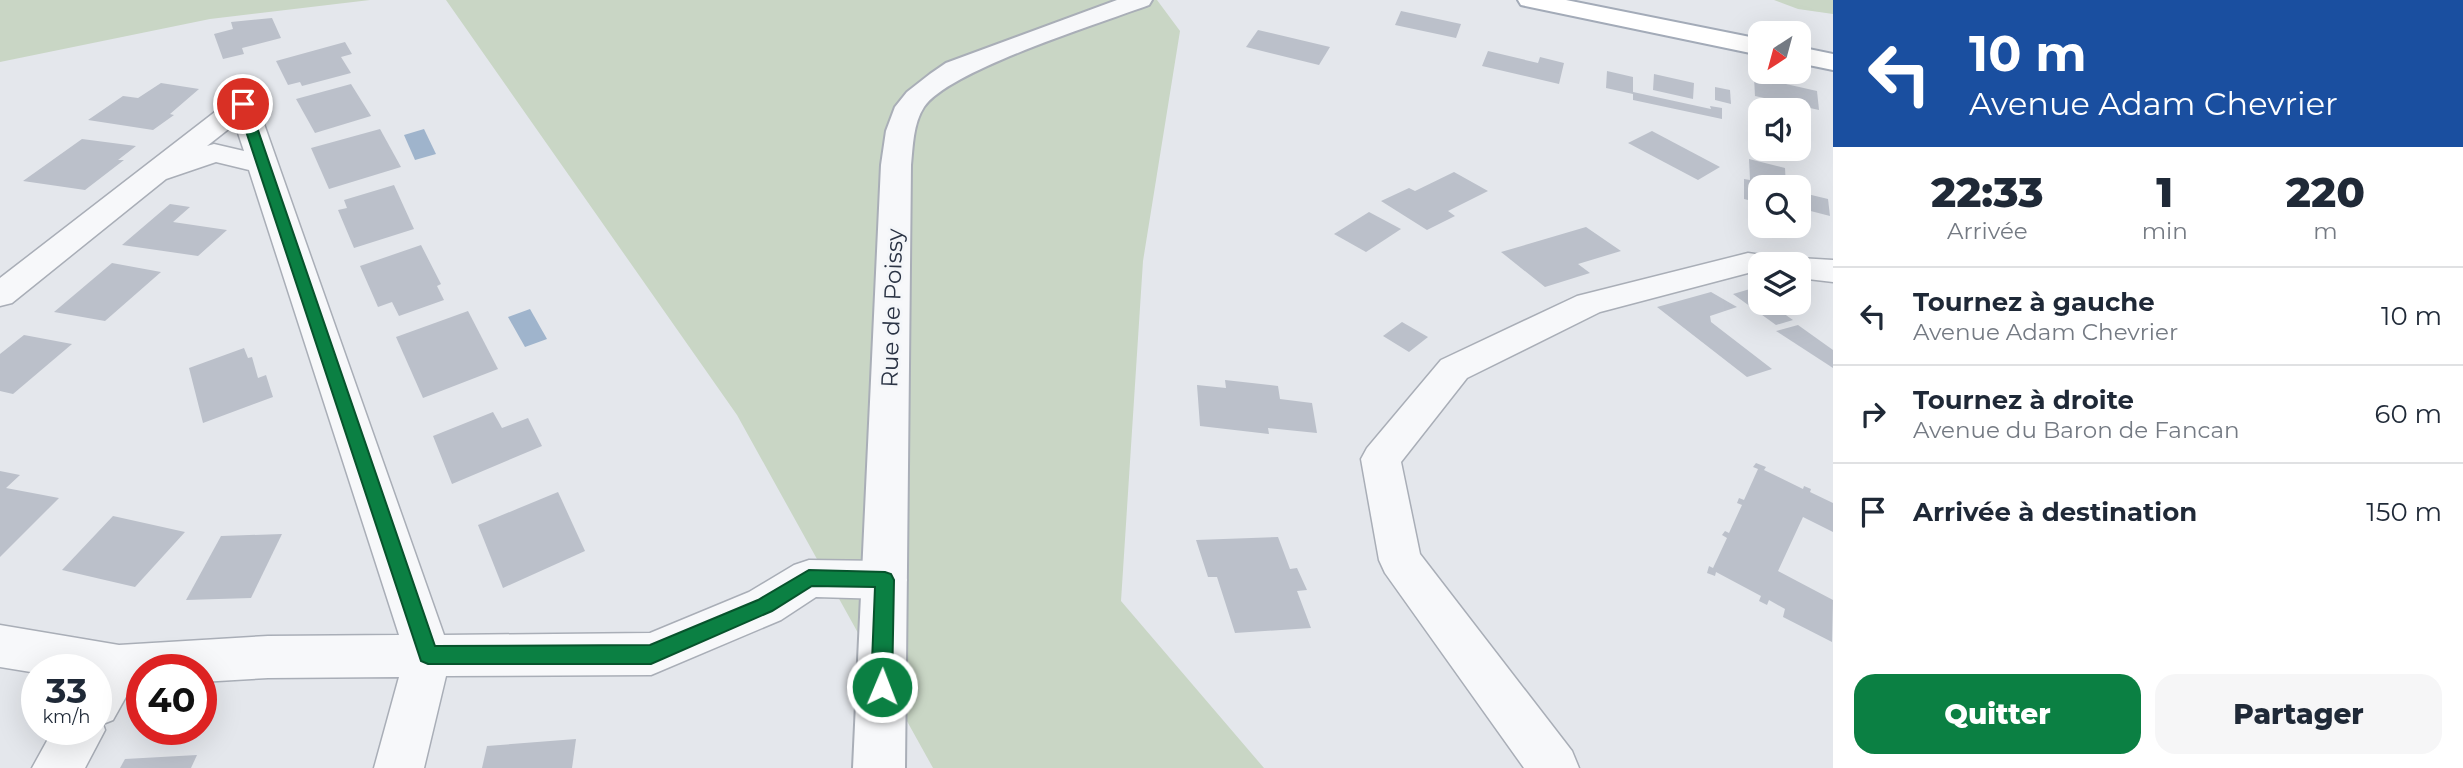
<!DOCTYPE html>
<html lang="fr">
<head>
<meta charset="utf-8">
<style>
	body { margin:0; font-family:Montserrat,sans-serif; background:#f6f6f7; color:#1f2937; height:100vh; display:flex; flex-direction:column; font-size:26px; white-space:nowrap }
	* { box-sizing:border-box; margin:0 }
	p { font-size:23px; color:#747a83 }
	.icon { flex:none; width:38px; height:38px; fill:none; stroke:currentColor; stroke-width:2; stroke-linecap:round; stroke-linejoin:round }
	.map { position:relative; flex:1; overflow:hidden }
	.panel { display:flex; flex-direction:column; background:#fff; width:630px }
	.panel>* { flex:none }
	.banner { background:#1a4fa0; color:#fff; overflow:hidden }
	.needle { width:46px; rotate:216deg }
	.tools { position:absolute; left:1748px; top:21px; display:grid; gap:14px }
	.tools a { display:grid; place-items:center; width:63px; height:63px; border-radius:14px; background:#fff; box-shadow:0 7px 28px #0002; font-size:35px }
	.speed { position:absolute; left:21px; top:654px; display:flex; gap:14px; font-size:35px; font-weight:700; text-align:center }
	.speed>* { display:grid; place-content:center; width:91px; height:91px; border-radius:50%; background:#fff; box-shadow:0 7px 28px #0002; line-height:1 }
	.speed small { font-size:18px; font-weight:400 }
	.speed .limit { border:10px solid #d22; background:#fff; color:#111 }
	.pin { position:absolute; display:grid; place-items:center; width:60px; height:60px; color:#fff; margin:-30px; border:4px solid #fff; border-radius:50%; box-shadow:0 2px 7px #0007 }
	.me { position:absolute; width:77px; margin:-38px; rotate:1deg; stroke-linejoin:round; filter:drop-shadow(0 0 5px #0008) }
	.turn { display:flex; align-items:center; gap:24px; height:147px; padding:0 21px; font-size:32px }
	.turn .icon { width:91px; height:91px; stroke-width:2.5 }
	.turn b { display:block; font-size:49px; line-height:60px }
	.eta { display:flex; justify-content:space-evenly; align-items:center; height:119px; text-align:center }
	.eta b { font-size:42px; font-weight:800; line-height:49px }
	.cta { display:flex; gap:14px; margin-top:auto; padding:14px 21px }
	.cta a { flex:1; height:80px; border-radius:21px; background:#0b8043; color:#fff; font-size:28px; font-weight:800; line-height:80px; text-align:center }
	.cta a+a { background:#f6f6f7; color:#1f2937 }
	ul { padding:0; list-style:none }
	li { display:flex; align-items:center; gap:21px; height:98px; padding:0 21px; border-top:2px solid #e0e1e3 }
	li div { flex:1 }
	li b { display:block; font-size:26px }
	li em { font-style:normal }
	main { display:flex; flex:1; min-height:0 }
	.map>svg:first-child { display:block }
	.green { fill:#c9d6c5 }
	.water { fill:#9fb4cc }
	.building { fill:#bbc0ca }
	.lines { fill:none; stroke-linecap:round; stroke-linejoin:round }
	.minor-casing { stroke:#a9aeb7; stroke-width:3 }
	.tertiary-casing { stroke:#a9aeb7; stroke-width:4 }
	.primary-casing { stroke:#a3abb8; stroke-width:4 }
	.minor { fill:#f7f8fa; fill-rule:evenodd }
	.tertiary { fill:#f7f8fa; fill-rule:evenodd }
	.primary { fill:#fff; fill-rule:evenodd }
	.route { fill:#0b8043; stroke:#07532c; stroke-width:2 }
	.labels { text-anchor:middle; stroke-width:6; stroke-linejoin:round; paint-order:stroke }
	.street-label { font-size:23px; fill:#2b3445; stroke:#f4f6f9 }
</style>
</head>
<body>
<main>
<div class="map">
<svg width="1833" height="768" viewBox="0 0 1833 768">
	<rect width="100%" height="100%" fill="#e4e7ec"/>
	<g class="green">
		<path d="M 0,0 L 370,0 L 210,19 L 0,62 Z"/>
		<path d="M 446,0 L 1157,0 L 1180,31 L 1143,261 L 1121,601 L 1264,768 L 933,768 L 737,415 Z"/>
		<path d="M 1774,0 L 1833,0 L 1833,14 L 1798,9 Z"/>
	</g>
	<g class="water">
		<path d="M 424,129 L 436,154 L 415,160 L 404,135 Z"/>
		<path d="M 530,309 L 547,339 L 525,347 L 508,317 Z"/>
	</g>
	<g class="building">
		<path d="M 1401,11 L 1461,24 L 1456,38 L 1395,25 Z"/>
		<path d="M 272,18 L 281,38 L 242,48 L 244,54 L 223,59 L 214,34 L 233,29 L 231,22 Z"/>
		<path d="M 1258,30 L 1330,47 L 1319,65 L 1246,47 Z"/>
		<path d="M 345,42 L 352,54 L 341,57 L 351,73 L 302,86 L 300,82 L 288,85 L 276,61 Z"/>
		<path d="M 1488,51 L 1538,63 L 1540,57 L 1564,63 L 1559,84 L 1482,66 Z"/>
		<path d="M 1607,71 L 1633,77 L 1633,92 L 1711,109 L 1710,106 L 1722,108 L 1722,119 L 1633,100 L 1633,94 L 1606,88 Z"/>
		<path d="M 1654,74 L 1694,83 L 1693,99 L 1653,90 Z"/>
		<path d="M 1754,77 L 1817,91 L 1819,110 L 1755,96 Z"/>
		<path d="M 161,83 L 199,89 L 170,114 L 174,115 L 153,130 L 88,120 L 123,96 L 138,98 Z"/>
		<path d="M 351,84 L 371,116 L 315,133 L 296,99 Z"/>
		<path d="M 1715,87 L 1730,90 L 1731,104 L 1715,100 Z"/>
		<path d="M 380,129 L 401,167 L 329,189 L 311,148 Z"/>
		<path d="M 1652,131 L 1720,167 L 1698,180 L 1628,143 Z"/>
		<path d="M 82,139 L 136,146 L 118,160 L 124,160 L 85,190 L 23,181 Z"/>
		<path d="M 1749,159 L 1785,168 L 1786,187 L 1760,187 L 1760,203 L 1744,199 L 1744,179 L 1750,180 Z"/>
		<path d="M 1454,172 L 1488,191 L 1448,211 L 1455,216 L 1427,230 L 1381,201 L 1409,188 L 1415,191 Z"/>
		<path d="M 394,185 L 414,229 L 354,248 L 338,210 L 347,208 L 344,200 Z"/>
		<path d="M 1799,192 L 1828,199 L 1830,216 L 1799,208 Z"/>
		<path d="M 170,204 L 190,207 L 173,222 L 227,230 L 198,256 L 122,245 Z"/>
		<path d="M 1369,212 L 1401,229 L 1366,252 L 1334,234 Z"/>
		<path d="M 1586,227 L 1621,251 L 1578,264 L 1590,273 L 1545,287 L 1501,252 Z"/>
		<path d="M 421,245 L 441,284 L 437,286 L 444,300 L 399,316 L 392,302 L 378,307 L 360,266 Z"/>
		<path d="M 112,263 L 161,272 L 105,321 L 54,312 Z"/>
		<path d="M 1750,289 L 1760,297 L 1760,303 L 1769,303 L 1793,320 L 1776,325 L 1733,294 Z"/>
		<path d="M 1711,292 L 1737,307 L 1710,316 L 1711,322 L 1772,369 L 1747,377 L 1657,307 Z"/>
		<path d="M 468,311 L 498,369 L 423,398 L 396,337 Z"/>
		<path d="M 1402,322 L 1428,337 L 1409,352 L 1383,336 Z"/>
		<path d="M 1798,325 L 1833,350 L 1833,368 L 1776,331 Z"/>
		<path d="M 24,335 L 72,344 L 13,394 L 0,391 L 0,354 Z"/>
		<path d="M 244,348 L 248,358 L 252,357 L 258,378 L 266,375 L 273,397 L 203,423 L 189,368 Z"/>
		<path d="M 1225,380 L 1278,386 L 1280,399 L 1312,403 L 1317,433 L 1268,428 L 1269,434 L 1200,426 L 1197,385 L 1226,388 Z"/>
		<path d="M 493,412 L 502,428 L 528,418 L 542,446 L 452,484 L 433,436 Z"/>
		<path d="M 1756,463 L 1766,467 L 1764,470 L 1803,489 L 1804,486 L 1811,489 L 1810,492 L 1833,503 L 1833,532 L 1803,517 L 1778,571 L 1833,600 L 1832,642 L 1783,617 L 1785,609 L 1769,600 L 1767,605 L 1759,601 L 1761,596 L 1716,572 L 1715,576 L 1707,573 L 1709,566 L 1713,568 L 1727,538 L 1722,535 L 1725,531 L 1729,533 L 1742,505 L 1737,503 L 1739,498 L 1744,500 L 1758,469 L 1753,467 Z"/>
		<path d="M 0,471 L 20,475 L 6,488 L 59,498 L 0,557 Z"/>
		<path d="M 558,492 L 585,551 L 503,588 L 478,525 Z"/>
		<path d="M 113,516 L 185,532 L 135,587 L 62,570 Z"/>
		<path d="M 282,534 L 251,598 L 186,600 L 221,536 Z"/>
		<path d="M 1278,537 L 1290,569 L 1297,568 L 1307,590 L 1297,591 L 1311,628 L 1235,633 L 1217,577 L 1208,577 L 1196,540 Z"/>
		<path d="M 576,739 L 572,768 L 482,768 L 487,746 Z"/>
		<path d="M 197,755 L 191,768 L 120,768 L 125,759 Z"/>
	</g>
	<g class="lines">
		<g class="minor-casing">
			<g id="minor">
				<path d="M 243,96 L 253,98 L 257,104 L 444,635 L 650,633 L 749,592 L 794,565 L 809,560 L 885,561 L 900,567 L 907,580 L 900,593 L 885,599 L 816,597 L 781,620 L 651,675 L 446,676 L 424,768 L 374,768 L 399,677 L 268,678 L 201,682 L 201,670 L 142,670 L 142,686 L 132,686 L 113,720 L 103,724 L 105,730 L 85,768 L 32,768 L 53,730 L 96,730 L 96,670 L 37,670 L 37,673 L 0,667 L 0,625 L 119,645 L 268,636 L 399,635 L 249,170 L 216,162 L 166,179 L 12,303 L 0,306 L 0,278 L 233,98 ZM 235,124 L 244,151 L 214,144 L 207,146 Z"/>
				<path d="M 1748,253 L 1776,257 L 1780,264 L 1760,264 L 1760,274 L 1748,273 L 1600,312 L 1467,378 L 1401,462 L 1420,554 L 1572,751 L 1579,768 L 1524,768 L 1385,573 L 1379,560 L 1361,459 L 1367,448 L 1441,360 L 1577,296 Z"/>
				<path d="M 1799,258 L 1833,260 L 1833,282 L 1799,278 L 1799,264 L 1785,264 L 1787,261 Z"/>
			</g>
		</g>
		<g class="tertiary-casing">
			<path id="tertiary" d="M 1117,0 L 1152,0 L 1149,5 C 1101,23 949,70 924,107 C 913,124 913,146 911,165 L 905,768 L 853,768 L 881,165 L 886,131 L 895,107 L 907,92 L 930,74 L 946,63 Z"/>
		</g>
		<g class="primary-casing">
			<g id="primary">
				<path d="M 1518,0 L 1566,0 L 1760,39 L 1760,55 L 1530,7 L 1521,5 Z"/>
				<path d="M 1799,47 L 1833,54 L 1833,70 L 1799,63 Z"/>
			</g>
		</g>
		<use href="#minor" class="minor"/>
		<use href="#tertiary" class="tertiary"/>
		<use href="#primary" class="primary"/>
	</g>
	<path class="route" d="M 243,100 L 249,104 L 435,646 L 650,645 L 758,600 L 809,570 L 885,572 L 891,574 L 894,580 L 892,687 L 889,694 L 882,697 L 874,694 L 871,687 L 875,587 L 812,586 L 772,611 L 651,664 L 428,664 L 421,661 L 237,104 Z"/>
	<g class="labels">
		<g class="street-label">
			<text transform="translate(892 308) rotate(-88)" y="8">Rue de Poissy</text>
		</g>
	</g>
</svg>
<div class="tools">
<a><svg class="needle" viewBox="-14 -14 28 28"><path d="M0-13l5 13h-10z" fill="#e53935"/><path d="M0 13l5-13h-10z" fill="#747a83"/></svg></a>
<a><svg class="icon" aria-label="sound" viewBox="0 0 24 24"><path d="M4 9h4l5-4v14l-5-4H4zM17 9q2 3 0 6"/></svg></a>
<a><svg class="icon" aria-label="search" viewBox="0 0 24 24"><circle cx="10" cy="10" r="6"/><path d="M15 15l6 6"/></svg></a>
<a><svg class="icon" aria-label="layers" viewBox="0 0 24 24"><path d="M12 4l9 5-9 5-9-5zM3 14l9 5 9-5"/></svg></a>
</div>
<div class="speed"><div>33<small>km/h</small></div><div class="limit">40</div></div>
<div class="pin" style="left:243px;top:104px;background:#d93025"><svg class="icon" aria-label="arrive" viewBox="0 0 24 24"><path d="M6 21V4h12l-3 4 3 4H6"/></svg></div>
<svg class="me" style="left:882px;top:687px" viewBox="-20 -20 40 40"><circle r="17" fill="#0b8043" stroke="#fff" stroke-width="3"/><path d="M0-11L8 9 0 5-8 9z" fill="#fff"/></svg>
</div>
<section class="panel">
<div class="banner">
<div class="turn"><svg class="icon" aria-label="left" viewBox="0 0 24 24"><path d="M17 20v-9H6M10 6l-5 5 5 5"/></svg><div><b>10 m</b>Avenue Adam Chevrier</div></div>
</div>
<div class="eta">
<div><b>22:33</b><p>Arrivée</p></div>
<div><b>1</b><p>min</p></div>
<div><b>220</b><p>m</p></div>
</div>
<ul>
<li><svg class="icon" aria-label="left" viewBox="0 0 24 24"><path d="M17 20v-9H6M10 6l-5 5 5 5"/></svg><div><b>Tournez à gauche</b><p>Avenue Adam Chevrier</p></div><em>10 m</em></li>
<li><svg class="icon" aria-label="right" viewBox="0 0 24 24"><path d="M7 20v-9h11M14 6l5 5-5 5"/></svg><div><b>Tournez à droite</b><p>Avenue du Baron de Fancan</p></div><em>60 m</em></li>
<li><svg class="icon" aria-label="arrive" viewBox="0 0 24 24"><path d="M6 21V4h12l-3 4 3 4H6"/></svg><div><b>Arrivée à destination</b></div><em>150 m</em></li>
</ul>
<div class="cta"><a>Quitter</a><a>Partager</a></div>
</section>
</main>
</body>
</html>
